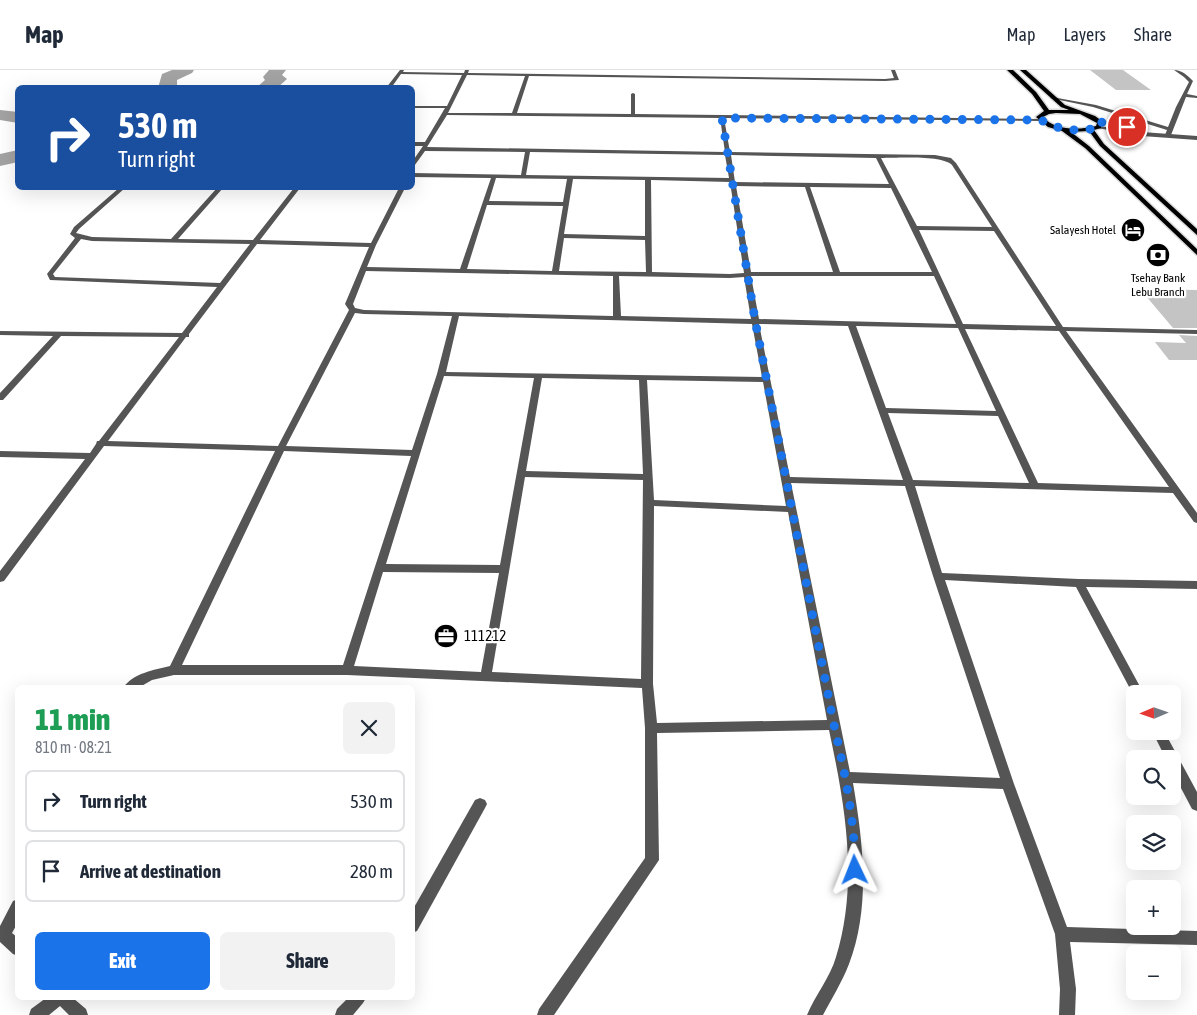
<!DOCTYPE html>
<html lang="en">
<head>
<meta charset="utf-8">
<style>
	body { margin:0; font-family:"Asap Condensed",sans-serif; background:#f2f2f3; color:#1f2937; height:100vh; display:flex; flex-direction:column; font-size:19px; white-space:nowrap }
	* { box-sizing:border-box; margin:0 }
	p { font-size:16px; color:#747a83 }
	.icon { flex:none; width:28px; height:28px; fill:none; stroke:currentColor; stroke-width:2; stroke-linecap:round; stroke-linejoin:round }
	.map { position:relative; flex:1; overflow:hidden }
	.drawer { position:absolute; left:15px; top:615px; width:400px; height:315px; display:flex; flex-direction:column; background:#fff; border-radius:8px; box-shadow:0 5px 20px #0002 }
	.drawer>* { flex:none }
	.guide { position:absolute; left:15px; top:15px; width:400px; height:105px; border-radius:8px; box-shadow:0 5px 20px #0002; background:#1a4fa0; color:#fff; overflow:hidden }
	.needle { width:32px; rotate:268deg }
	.controls { position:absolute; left:1126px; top:615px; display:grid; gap:10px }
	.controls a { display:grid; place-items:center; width:55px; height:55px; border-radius:8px; background:#fff; box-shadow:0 5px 20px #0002; font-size:25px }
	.pin { position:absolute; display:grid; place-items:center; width:42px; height:42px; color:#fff; margin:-21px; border:2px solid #fff; border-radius:50%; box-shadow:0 1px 5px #0007 }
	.me { position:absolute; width:55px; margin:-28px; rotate:358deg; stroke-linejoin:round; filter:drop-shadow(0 0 4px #0008) }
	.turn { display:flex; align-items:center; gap:18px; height:105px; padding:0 20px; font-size:22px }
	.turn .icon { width:65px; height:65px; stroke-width:2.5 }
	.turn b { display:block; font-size:35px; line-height:42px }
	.round { display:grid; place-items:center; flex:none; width:52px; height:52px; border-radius:8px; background:#f2f2f3 }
	.headline { display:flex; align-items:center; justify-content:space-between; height:85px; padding:0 20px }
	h1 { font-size:30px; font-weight:800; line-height:38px; color:#1e9e55 }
	.action { display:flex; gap:10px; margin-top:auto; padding:10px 20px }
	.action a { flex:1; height:58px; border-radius:8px; background:#1a73e8; color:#fff; font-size:20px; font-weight:800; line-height:58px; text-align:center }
	.action a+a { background:#f2f2f3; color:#1f2937 }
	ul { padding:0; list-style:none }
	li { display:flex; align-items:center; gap:15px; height:62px; margin:0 10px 8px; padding:0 10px; border:2px solid #e0e1e3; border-radius:8px }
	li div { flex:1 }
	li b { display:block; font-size:19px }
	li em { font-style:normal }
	header { display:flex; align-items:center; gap:30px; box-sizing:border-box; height:70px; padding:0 25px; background:#fff; border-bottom:1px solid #e0e1e3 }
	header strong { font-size:24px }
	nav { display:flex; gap:28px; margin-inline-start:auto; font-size:18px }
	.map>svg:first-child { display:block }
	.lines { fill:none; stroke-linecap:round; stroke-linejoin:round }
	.river { fill:#a3a3a3; fill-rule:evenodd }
	.building { fill:#c4c4c4 }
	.primary-casing { stroke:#dbdbdb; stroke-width:3 }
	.service { fill:#555; fill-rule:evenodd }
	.minor { fill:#555; fill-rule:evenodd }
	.tertiary { fill:#555; fill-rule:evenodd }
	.primary { fill:#000; fill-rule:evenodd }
	.route { stroke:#1a73e8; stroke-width:9; stroke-dasharray:0 16.2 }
	.labels { text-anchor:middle; stroke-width:4.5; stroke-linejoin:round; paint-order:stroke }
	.far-poi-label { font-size:12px; fill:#000; stroke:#fff; text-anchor:end }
	.poi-label { font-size:15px; fill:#000; stroke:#fff; text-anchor:start }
</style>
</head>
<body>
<header>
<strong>Map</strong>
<nav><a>Map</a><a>Layers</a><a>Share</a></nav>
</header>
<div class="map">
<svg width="1197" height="945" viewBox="0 0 1197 945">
	<rect width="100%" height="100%" fill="#fff"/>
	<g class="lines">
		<g class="river">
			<path d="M 172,0 L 194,0 L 192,3 L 177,10 L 177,18 L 158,18 L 162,4 Z"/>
			<path d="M 269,0 L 286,0 L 282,5 L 287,9 L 277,18 L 256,18 L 265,10 L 263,7 Z"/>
			<path d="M 0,40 L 18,42 L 18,53 L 0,50 Z"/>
			<path d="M 18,80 L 18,92 L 0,96 L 0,84 Z"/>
		</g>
	</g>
	<g class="building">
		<path d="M 1090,0 L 1123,0 L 1151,20 L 1116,20 Z"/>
		<path d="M 1140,219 L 1197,220 L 1197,258 L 1173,258 Z"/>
		<path d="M 1179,265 L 1197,266 L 1197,290 L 1169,290 L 1155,272 L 1186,273 Z"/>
	</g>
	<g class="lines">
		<g class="primary-casing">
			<path id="primary" d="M 1007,0 L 1013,0 L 1036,22 L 1049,40 L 1069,40 L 1061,37 L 1020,0 L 1026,0 L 1065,35 L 1095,46 L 1102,51 L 1101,58 L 1094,60 L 1104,74 L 1197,159 L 1197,165 L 1100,76 L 1089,61 L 1071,62 L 1089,76 L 1197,179 L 1197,185 L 1085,78 L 1062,61 L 1048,57 L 1036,47 L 1044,41 L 1032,24 ZM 1056,43 L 1080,44 L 1097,53 L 1096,56 C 1080,60 1055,61 1043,47 L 1049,44 Z"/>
		</g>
		<path class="service" d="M 1174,0 C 1182,0 1187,5 1193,11 L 1187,24 L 1197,26 L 1197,28 L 1186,27 L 1171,65 L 1168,67 L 1165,65 L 1167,60 L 1093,37 L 1050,28 L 1052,27 L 1096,35 L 1168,57 L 1176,37 L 1189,12 L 1184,7 Z"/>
		<g class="minor">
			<path d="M 400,0 L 404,0 L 403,2 L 464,3 L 465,0 L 469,0 L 468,3 L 885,9 L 894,8 L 891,0 L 895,0 L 899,10 L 885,11 L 529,6 L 517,43 L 631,44 L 631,24 L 633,23 L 635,24 L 635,44 L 1043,49 L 1041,51 L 724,48 L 730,82 L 935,85 L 951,88 L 956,93 L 1063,257 L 1197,260 L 1197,264 L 1066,261 L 1197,443 L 1197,453 L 1194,452 L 1173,423 L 915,416 L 942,503 L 1079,509 L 1197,511 L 1197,519 L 1086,517 L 1144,624 L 1135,624 L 1135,628 L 1076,517 L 945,510 L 1014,714 L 1067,857 L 1197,861 L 1197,875 L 1070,872 L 1076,919 L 1075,945 L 1059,945 L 1060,919 L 1055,864 L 1003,719 L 853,713 C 863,772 871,836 849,894 C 842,912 832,928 823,945 L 807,945 C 815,925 830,908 836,887 C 859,812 845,735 829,660 L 657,663 L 659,790 L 554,945 L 537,945 L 539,939 L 645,788 L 645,658 L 642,618 L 347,605 L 174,605 L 152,610 L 138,618 L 123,618 C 133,603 154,600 170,596 L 275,381 L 104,376 L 4,511 L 0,512 L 0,501 L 85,389 L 0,387 L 0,381 L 90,383 L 96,374 L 97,371 L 99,371 L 179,267 L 61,266 L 3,330 L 0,330 L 0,323 L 53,266 L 0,265 L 0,261 L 182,263 L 217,217 L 50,210 L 47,204 L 75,168 L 70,164 L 74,157 L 119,118 L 125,118 L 79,159 L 76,163 L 92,167 L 171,169 L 217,118 L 223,118 L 178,169 L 253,170 L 294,118 L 300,118 L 260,170 L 371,173 L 399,118 L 405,118 L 376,175 L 367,197 L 460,199 L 491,108 L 412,107 L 412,103 L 521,105 L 525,82 L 425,81 L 412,99 L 412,92 L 423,76 L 412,76 L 412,72 L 425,72 L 445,38 L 412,38 L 412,36 L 447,36 L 462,5 L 401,4 L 391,18 L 386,18 ZM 467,5 L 525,6 L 512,43 L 448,43 ZM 447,45 L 720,48 L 725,82 L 427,77 ZM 530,82 L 725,85 L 729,108 L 526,105 ZM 731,85 L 876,88 L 889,114 L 735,112 ZM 881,88 C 897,88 942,85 952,95 L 992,157 L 917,156 ZM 496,108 L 567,109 L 563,132 L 489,131 ZM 573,109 L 645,110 L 645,166 L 564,164 ZM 651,110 L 730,112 L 744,203 L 730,204 L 652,202 ZM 736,116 L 805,117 L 833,202 L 751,202 ZM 810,117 L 891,118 L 932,202 L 840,202 ZM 487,135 L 563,136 L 552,201 L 467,199 ZM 919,160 L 994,161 L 1056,256 L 963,254 ZM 564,168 L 645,170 L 646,202 L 559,201 ZM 81,169 L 92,171 L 250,174 L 220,213 L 55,207 L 53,204 ZM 257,174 L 369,177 L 345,234 L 349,240 L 278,376 L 108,371 L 186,267 L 189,267 L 189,264 ZM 366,201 L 613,206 L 613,246 L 364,240 L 355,238 L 353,234 ZM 619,206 L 730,208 L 744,207 L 751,249 L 621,246 ZM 751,206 L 934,206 L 956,254 L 759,249 ZM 355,243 L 364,244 L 452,246 L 437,304 L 412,380 L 286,376 ZM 459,246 L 752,254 L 762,307 L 446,302 ZM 759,254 L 848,256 L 903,410 L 790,407 ZM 856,256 L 958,258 L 996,341 L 886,338 ZM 965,259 L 1059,261 L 1169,417 L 1038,413 ZM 444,306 L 534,308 L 500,495 L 386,494 ZM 542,308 L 639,310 L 643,404 L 526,401 ZM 647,310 L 763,312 L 786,436 L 654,430 ZM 888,343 L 998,346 L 1029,413 L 913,410 ZM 284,381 L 411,386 L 343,595 L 182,595 ZM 525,407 L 643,410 L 641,609 L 492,602 ZM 791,413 L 905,416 L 933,506 L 1000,708 L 850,702 ZM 654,436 L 788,442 L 827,650 L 657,653 L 653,614 ZM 383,502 L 499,503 L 481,602 L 354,596 Z"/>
			<path d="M 1152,661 L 1164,661 L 1197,722 L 1197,741 L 1192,739 L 1172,701 L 1172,689 L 1166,689 Z"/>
			<path d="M 480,728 L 485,730 L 487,734 L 485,738 L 417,861 L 412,863 L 412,841 L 475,730 Z"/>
			<path d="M 18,829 L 18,852 L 12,863 L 18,868 L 18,886 L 13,884 L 0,872 L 0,856 L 13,831 Z"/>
			<path d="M 46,928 L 73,928 L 86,939 L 88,945 L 69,945 L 60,936 L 49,945 L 29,945 L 31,939 Z"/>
			<path d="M 348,928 L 366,928 L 363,933 L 353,945 L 335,945 L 337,939 Z"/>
		</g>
		<path class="tertiary" d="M 1099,56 L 1142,62 L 1197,66 L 1197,70 L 1142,66 L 1097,58 Z"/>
		<use href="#primary" class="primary"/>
	</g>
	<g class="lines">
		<path class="route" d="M 855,800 C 855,751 845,703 834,655 L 755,250 L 722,48 L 1041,50 C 1058,60 1080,63 1099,57 L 1100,52 L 1127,57"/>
	</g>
	<defs>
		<g id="hotel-disc" transform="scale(1.25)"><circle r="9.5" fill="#000" stroke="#fff"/><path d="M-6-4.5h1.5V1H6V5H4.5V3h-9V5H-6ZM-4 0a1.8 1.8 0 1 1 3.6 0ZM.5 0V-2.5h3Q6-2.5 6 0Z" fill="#fff"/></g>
		<g id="bank-disc" transform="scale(1.25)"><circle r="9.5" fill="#000" stroke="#fff"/><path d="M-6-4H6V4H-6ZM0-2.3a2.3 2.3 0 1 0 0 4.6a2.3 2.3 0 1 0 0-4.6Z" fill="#fff"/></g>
		<g id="office-disc" transform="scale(1.25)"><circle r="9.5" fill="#000" stroke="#fff"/><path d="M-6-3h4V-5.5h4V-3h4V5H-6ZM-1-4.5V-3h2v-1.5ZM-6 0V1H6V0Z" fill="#fff"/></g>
	</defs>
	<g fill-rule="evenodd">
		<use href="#hotel-disc" x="1133" y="160"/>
		<use href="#bank-disc" x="1158" y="185"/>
		<use href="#office-disc" x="446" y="566"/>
	</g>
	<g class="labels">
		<g class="far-poi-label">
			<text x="1116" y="164">Salayesh Hotel</text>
			<text x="1158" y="212" text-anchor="middle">Tsehay Bank<tspan x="1158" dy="14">Lebu Branch</tspan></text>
		</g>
		<g class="poi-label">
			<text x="464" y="571">111212</text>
		</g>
	</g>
</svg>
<div class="controls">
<a><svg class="needle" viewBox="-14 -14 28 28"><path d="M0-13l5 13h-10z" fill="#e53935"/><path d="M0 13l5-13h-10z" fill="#747a83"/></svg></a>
<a><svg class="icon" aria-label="search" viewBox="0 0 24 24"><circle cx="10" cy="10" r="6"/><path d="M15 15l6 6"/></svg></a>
<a><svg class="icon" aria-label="layers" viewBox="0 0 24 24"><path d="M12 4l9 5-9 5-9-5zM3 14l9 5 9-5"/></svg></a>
<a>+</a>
<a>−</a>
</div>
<div class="pin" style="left:1127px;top:57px;background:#d93025"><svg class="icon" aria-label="arrive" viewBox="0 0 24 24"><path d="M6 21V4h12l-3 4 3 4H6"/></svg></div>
<svg class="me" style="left:855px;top:800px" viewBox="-20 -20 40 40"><path d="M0-17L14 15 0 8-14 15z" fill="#1a73e8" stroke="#fff" stroke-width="4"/></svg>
<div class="guide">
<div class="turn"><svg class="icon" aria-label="right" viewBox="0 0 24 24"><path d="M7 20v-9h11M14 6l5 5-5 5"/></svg><div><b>530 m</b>Turn right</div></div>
</div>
<section class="drawer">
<div class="headline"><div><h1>11 min</h1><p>810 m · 08:21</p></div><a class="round"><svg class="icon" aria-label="close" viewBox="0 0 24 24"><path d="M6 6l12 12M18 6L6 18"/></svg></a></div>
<ul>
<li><svg class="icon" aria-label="right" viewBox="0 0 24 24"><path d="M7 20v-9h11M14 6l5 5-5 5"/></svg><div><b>Turn right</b></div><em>530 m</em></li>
<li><svg class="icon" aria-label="arrive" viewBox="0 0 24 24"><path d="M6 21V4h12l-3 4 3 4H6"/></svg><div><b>Arrive at destination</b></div><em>280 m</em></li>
</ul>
<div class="action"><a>Exit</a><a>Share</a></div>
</section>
</div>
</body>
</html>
